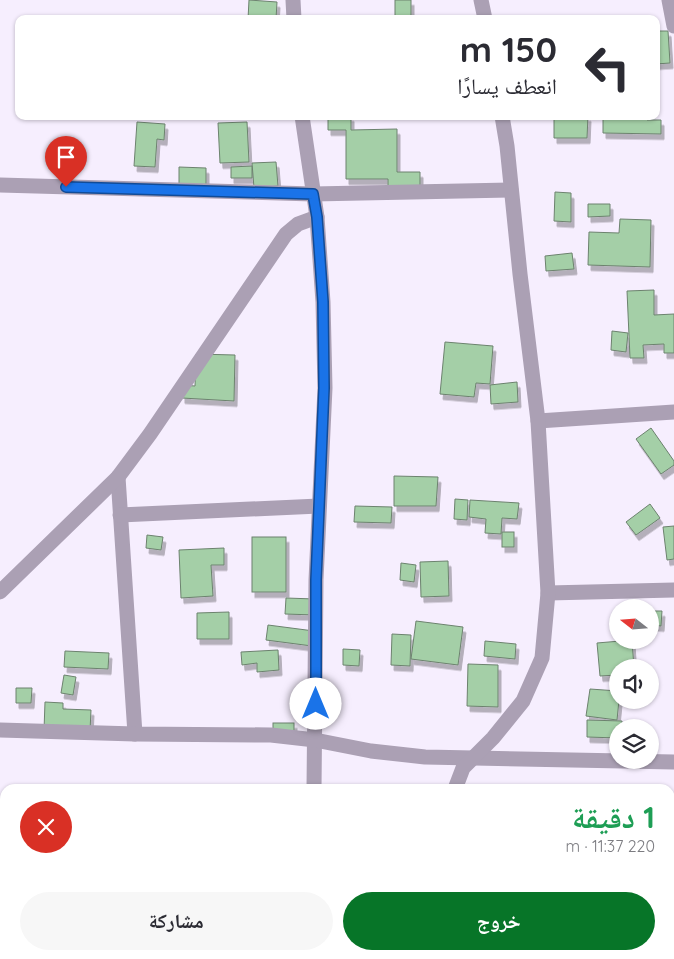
<!DOCTYPE html>
<html lang="ar">
<head>
<meta charset="utf-8">
<style>
	body { margin:0; font-family:Quicksand,"Noto Naskh Arabic",sans-serif; background:#f7f7f7; color:#2b2b33; direction:rtl; height:100vh; display:flex; flex-direction:column; font-size:19px; white-space:nowrap }
	* { box-sizing:border-box; margin:0 }
	p { font-size:16px; color:#7c7c81 }
	.icon { flex:none; width:28px; height:28px; fill:none; stroke:currentColor; stroke-width:2; stroke-linecap:round; stroke-linejoin:round }
	.map { position:relative; flex:1; overflow:hidden; direction:ltr }
	.side { position:absolute; left:0px; top:784px; width:675px; height:176px; display:flex; flex-direction:column; background:#fff; border-radius:15px 15px 0 0; box-shadow:0 1px 4px #0004; direction:rtl }
	.side>* { flex:none }
	.hud { position:absolute; left:15px; top:15px; width:645px; height:105px; border-radius:10px; box-shadow:0 1px 4px #0004; direction:rtl; background:#fff; color:#2b2b33; overflow:hidden }
	.needle { width:32px; rotate:287deg }
	.controls { position:absolute; left:609px; top:599px; display:grid; gap:10px }
	.controls a { display:grid; place-items:center; width:50px; height:50px; border-radius:50%; background:#fff; box-shadow:0 1px 4px #0004; font-size:25px }
	.pin { position:absolute; display:grid; place-items:center; width:42px; height:42px; color:#fff; margin:-51px -21px; border-radius:50% 50% 50% 0; rotate:-45deg; box-shadow:0 0 5px #0007 }
	.pin .icon { rotate:45deg }
	.me { position:absolute; width:55px; margin:-28px; rotate:0deg; stroke-linejoin:round; filter:drop-shadow(0 0 4px #0008) }
	.turn { display:flex; align-items:center; gap:18px; height:105px; padding:0 20px; font-size:22px }
	.turn .icon { width:65px; height:65px; stroke-width:2.5 }
	.turn b { display:block; font-size:35px; line-height:42px }
	.round { display:grid; place-items:center; flex:none; width:52px; height:52px; border-radius:26px; background:#f7f7f7 }
	.head { display:flex; align-items:center; justify-content:space-between; height:85px; padding:0 20px }
	h1 { font-size:30px; font-weight:700; line-height:38px; color:#1e9e55 }
	.button { display:flex; gap:10px; margin-top:auto; padding:10px 20px }
	.button a { flex:1; height:58px; border-radius:30px; background:#077528; color:#fff; font-size:20px; font-weight:700; line-height:58px; text-align:center }
	.button a+a { background:#f7f7f7; color:#2b2b33 }
	.map>svg:first-child { display:block }
	.building { fill:#a4cfa7; stroke:#6c826e; filter:url(#shadow) }
	.lines { fill:none; stroke-linecap:round; stroke-linejoin:round }
	.minor { stroke:#aba0b4; stroke-width:15 }
	.route-casing { stroke:#114b97; stroke-width:12 }
	.route { stroke:#1a73e8; stroke-width:9 }
</style>
</head>
<body>
<div class="map">
<svg width="674" height="959" viewBox="0 0 674 959">
	<defs>
		<filter id="shadow"><feDropShadow dx="3" dy="5.5" stdDeviation="0" flood-color="#0004"/></filter>
	</defs>
	<rect width="100%" height="100%" fill="#f6eefe"/>
	<g class="building">
		<path d="M 249,0 L 277,2 L 276,19 L 248,19 Z"/>
		<rect x="395" y="0" width="16" height="19"/>
		<path d="M 656,31 L 668,31 L 670,63 L 656,64 Z"/>
		<path d="M 328,116 L 351,116 L 351,130 L 397,129 L 397,172 L 420,172 L 420,187 L 388,187 L 388,179 L 346,179 L 346,130 L 328,130 Z"/>
		<path d="M 554,116 L 588,116 L 587,138 L 554,138 Z"/>
		<path d="M 603,116 L 647,116 L 647,120 L 661,120 L 661,134 L 603,133 Z"/>
		<path d="M 137,122 L 165,124 L 164,140 L 157,139 L 155,167 L 134,166 Z"/>
		<path d="M 247,122 L 249,162 L 220,163 L 218,123 Z"/>
		<path d="M 276,162 L 278,186 L 254,188 L 252,163 Z"/>
		<path d="M 252,166 L 252,178 L 231,178 L 231,167 Z"/>
		<path d="M 179,167 L 206,168 L 206,185 L 179,184 Z"/>
		<path d="M 555,192 L 571,193 L 571,222 L 554,221 Z"/>
		<path d="M 588,204 L 610,204 L 610,216 L 588,217 Z"/>
		<path d="M 620,219 L 651,220 L 650,267 L 588,265 L 589,232 L 619,233 Z"/>
		<path d="M 572,253 L 574,269 L 546,271 L 545,256 Z"/>
		<path d="M 654,290 L 654,315 L 674,314 L 674,353 L 664,353 L 664,344 L 643,345 L 644,358 L 630,358 L 627,291 Z"/>
		<path d="M 612,331 L 628,333 L 626,352 L 611,350 Z"/>
		<path d="M 445,342 L 493,346 L 490,384 L 476,383 L 474,397 L 440,394 Z"/>
		<path d="M 196,354 L 235,355 L 234,401 L 182,398 L 182,385 L 195,386 Z"/>
		<path d="M 517,382 L 518,402 L 491,404 L 490,385 Z"/>
		<path d="M 651,428 L 674,461 L 674,465 L 661,474 L 636,439 Z"/>
		<path d="M 394,476 L 438,477 L 436,506 L 394,506 Z"/>
		<path d="M 455,499 L 468,500 L 467,520 L 454,519 Z"/>
		<path d="M 470,500 L 519,503 L 517,519 L 502,518 L 501,534 L 485,533 L 486,519 L 469,517 Z"/>
		<path d="M 650,504 L 660,518 L 636,535 L 626,522 Z"/>
		<path d="M 355,506 L 392,507 L 391,523 L 354,522 Z"/>
		<path d="M 674,526 L 674,559 L 667,560 L 663,527 Z"/>
		<rect x="502" y="532" width="12" height="15"/>
		<path d="M 147,535 L 163,537 L 161,550 L 146,548 Z"/>
		<rect x="252" y="537" width="34" height="55"/>
		<path d="M 224,548 L 224,565 L 211,565 L 213,596 L 181,598 L 179,550 Z"/>
		<path d="M 448,561 L 449,596 L 421,597 L 420,562 Z"/>
		<path d="M 401,563 L 416,565 L 414,582 L 400,580 Z"/>
		<path d="M 286,598 L 315,599 L 315,615 L 285,614 Z"/>
		<path d="M 650,611 L 662,611 L 661,626 L 650,625 Z"/>
		<path d="M 229,612 L 229,639 L 197,639 L 197,613 Z"/>
		<path d="M 416,621 L 463,627 L 458,665 L 411,659 Z"/>
		<path d="M 268,625 L 314,631 L 312,646 L 266,640 Z"/>
		<path d="M 392,634 L 411,635 L 410,666 L 391,665 Z"/>
		<path d="M 632,640 L 634,668 L 618,668 L 618,675 L 600,676 L 597,643 Z"/>
		<path d="M 485,641 L 516,644 L 515,659 L 484,656 Z"/>
		<path d="M 343,649 L 360,650 L 359,666 L 343,665 Z"/>
		<path d="M 278,650 L 279,670 L 257,672 L 257,663 L 242,665 L 241,652 Z"/>
		<path d="M 65,651 L 109,653 L 108,669 L 64,667 Z"/>
		<path d="M 468,664 L 498,665 L 498,707 L 467,706 Z"/>
		<path d="M 64,675 L 76,677 L 73,695 L 61,693 Z"/>
		<path d="M 16,688 L 32,688 L 31,703 L 16,703 Z"/>
		<path d="M 590,689 L 618,691 L 618,700 L 619,700 L 617,720 L 586,716 Z"/>
		<path d="M 45,702 L 63,703 L 63,709 L 91,710 L 90,731 L 44,730 Z"/>
		<path d="M 587,720 L 622,721 L 622,728 L 618,728 L 618,738 L 587,737 Z"/>
		<rect x="273" y="723" width="21" height="13"/>
		<path d="M 670,805 L 674,806 L 674,855 L 670,854 Z"/>
		<rect x="16" y="955" width="19" height="4"/>
	</g>
	<g class="lines">
		<g class="minor">
			<path d="M 293,0 L 294,19"/>
			<path d="M 481,0 L 485,19"/>
			<path d="M 669,0 L 674,26"/>
			<path d="M 302,116 L 317,217 L 323,302 L 325,388 L 316,580 L 314,789"/>
			<path d="M 0,185 L 313,194 L 511,190"/>
			<path d="M 538,421 L 674,412"/>
			<path d="M 118,477 L 135,734"/>
			<path d="M 120,515 L 319,506"/>
			<path d="M 0,592 L 118,477 L 150,434 L 286,234 L 298,224 L 317,217"/>
			<path d="M 548,593 L 674,590"/>
			<path d="M 0,730 L 135,734 L 271,735 L 315,740 L 371,751 L 425,757 L 674,762"/>
			<path d="M 455,789 L 463,768 L 493,738 L 523,701 L 542,658 L 548,593 L 538,421 L 520,274 L 507,146 L 502,116"/>
			<path d="M 0,906 L 5,905"/>
			<path d="M 441,955 L 441,959"/>
			<path d="M 309,959 L 309,955"/>
		</g>
	</g>
	<g class="lines">
		<g class="route-casing">
			<path id="route" d="M 66,187 L 313,194 L 317,217 L 323,302 L 324,388 L 316,580 L 316,704"/>
		</g>
		<use href="#route" class="route"/>
	</g>
</svg>
<div class="controls">
<a><svg class="needle" viewBox="-14 -14 28 28"><path d="M0-13l5 13h-10z" fill="#e53935"/><path d="M0 13l5-13h-10z" fill="#7c7c81"/></svg></a>
<a><svg class="icon" aria-label="sound" viewBox="0 0 24 24"><path d="M4 9h4l5-4v14l-5-4H4zM17 9q2 3 0 6"/></svg></a>
<a><svg class="icon" aria-label="layers" viewBox="0 0 24 24"><path d="M12 4l9 5-9 5-9-5zM3 14l9 5 9-5"/></svg></a>
</div>
<div class="pin" style="left:66px;top:187px;background:#d93025"><svg class="icon" aria-label="arrive" viewBox="0 0 24 24"><path d="M6 21V4h12l-3 4 3 4H6"/></svg></div>
<svg class="me" style="left:316px;top:704px" viewBox="-20 -20 40 40"><circle r="19" fill="#fff"/><path d="M0-13L10 11 0 6-10 11z" fill="#1a73e8"/></svg>
<div class="hud">
<div class="turn"><svg class="icon" aria-label="left" viewBox="0 0 24 24"><path d="M17 20v-9H6M10 6l-5 5 5 5"/></svg><div><b>150 m</b>انعطف يسارًا</div></div>
</div>
<section class="side">
<div class="head"><div><h1>1 دقيقة</h1><p>220 m · 11:37</p></div><a class="round" style="background:#d93025;color:#fff"><svg class="icon" aria-label="close" viewBox="0 0 24 24"><path d="M6 6l12 12M18 6L6 18"/></svg></a></div>
<div class="button"><a>خروج</a><a>مشاركة</a></div>
</section>
</div>
</body>
</html>
